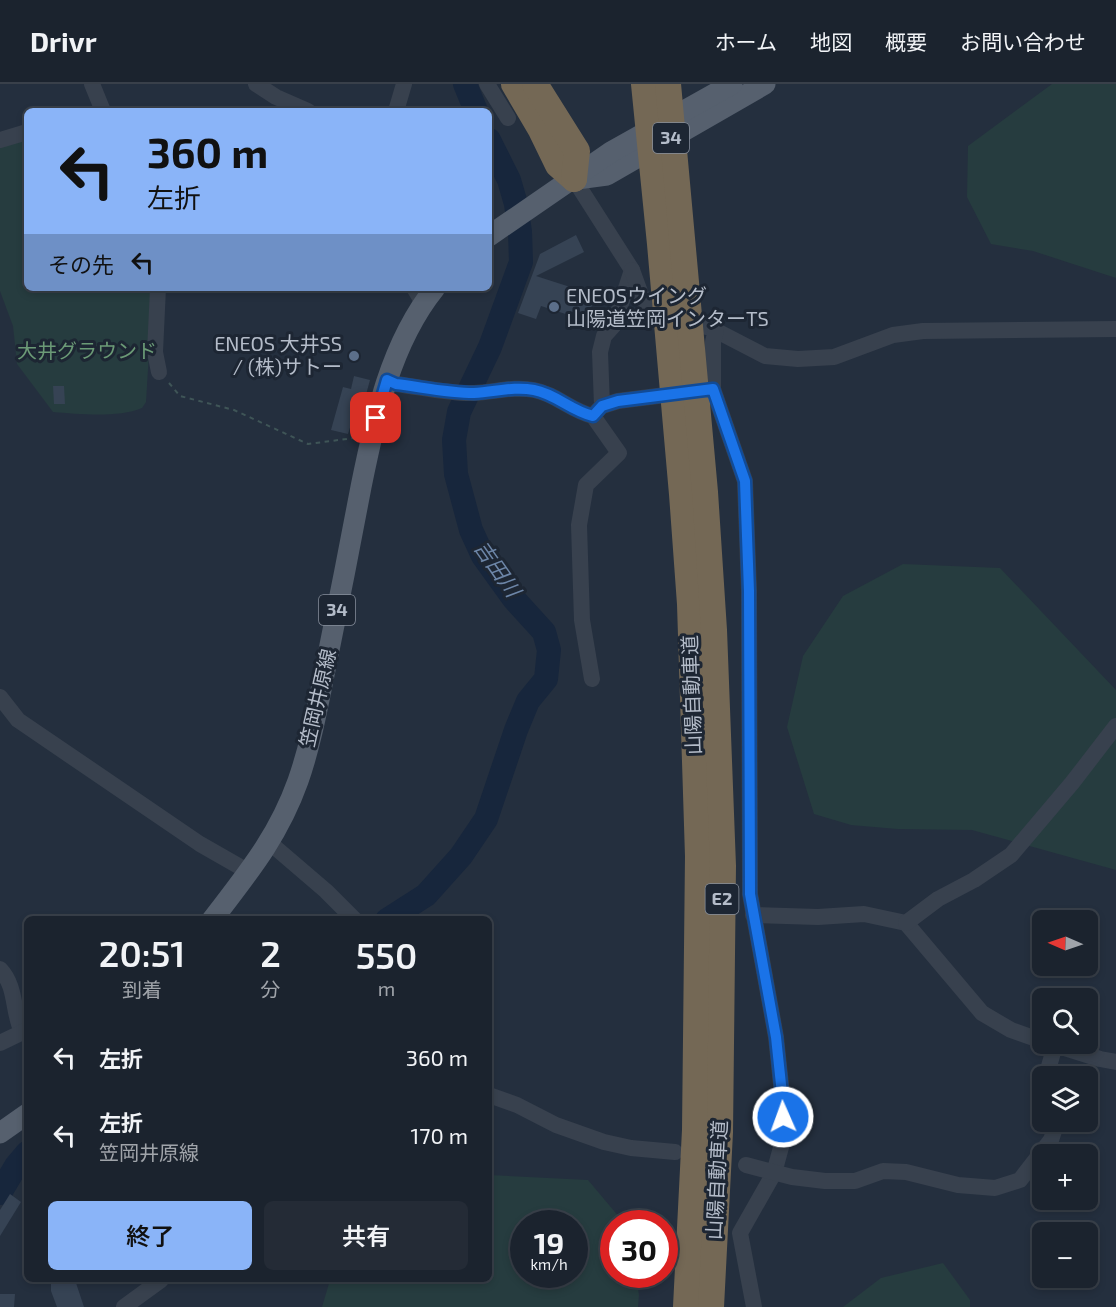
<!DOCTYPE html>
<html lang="ja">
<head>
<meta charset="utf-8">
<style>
	body { margin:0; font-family:"Exo 2","Noto Sans JP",sans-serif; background:#242b36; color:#f1f3f6; height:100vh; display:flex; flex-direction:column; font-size:22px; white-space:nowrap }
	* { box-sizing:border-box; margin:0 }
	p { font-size:20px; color:#a0a4aa }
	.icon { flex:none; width:33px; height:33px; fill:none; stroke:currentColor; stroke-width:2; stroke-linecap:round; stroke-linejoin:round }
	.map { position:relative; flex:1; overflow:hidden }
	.panel { position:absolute; left:24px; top:832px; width:468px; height:366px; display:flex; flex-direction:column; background:#1b232e; border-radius:9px; box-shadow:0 3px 9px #0003,0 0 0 2px #39404a }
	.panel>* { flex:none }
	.banner { position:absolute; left:24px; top:24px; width:468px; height:183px; border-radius:9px; box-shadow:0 3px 9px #0003,0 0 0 2px #39404a; background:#8ab4f8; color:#111; overflow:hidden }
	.needle { width:39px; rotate:272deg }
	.fabs { position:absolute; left:1032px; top:826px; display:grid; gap:12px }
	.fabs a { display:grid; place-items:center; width:66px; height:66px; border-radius:9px; background:#1b232e; box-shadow:0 3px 9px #0003,0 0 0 2px #39404a; font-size:30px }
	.speed { position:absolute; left:510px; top:1126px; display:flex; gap:12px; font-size:30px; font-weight:700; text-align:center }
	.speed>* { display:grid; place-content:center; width:78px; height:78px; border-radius:50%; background:#1b232e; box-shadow:0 3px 9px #0003,0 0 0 2px #39404a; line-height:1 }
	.speed small { font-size:15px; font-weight:400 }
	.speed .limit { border:9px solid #d22; background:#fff; color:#111 }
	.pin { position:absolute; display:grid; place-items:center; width:51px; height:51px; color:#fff; margin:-26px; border-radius:12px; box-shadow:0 3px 9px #0006 }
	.me { position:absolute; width:66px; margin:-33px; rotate:358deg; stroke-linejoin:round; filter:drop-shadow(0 0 4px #0008) }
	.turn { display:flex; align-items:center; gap:21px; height:126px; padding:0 24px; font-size:27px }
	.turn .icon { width:78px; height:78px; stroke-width:2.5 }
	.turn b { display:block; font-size:42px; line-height:51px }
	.then { display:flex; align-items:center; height:57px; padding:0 24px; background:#0003; gap:12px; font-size:22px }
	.eta { display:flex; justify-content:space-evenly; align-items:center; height:102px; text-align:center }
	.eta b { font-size:36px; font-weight:600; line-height:42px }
	.cta { display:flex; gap:12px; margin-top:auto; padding:12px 24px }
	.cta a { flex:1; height:69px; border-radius:9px; background:#8ab4f8; color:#111; font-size:24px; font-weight:600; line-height:69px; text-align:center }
	.cta a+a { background:#242b36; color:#f1f3f6 }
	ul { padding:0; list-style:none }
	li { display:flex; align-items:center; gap:18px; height:78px; padding:0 24px }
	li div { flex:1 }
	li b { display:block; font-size:22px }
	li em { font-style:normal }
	header { display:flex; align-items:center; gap:36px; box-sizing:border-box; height:84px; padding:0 30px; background:#1b232e; border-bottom:2px solid #39404a }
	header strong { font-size:28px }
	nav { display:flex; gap:33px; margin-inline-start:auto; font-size:21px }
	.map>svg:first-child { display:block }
	.green { fill:#263c3f; fill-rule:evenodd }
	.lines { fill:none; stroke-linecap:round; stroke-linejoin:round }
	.river { stroke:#17263c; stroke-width:24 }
	.building { fill:#364354 }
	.path { stroke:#3f5557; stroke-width:2; stroke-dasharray:4.5 4.5; stroke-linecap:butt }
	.minor { stroke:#38414e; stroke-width:16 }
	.major { stroke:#56606e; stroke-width:21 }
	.highway { stroke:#746855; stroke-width:26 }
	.route-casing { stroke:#114b97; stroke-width:15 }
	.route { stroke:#1a73e8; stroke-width:10 }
	.service-dot { fill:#5c6f8a; stroke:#1d2633; stroke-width:2 }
	.labels { text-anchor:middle; stroke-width:6; stroke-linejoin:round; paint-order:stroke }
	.shield { fill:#1d2633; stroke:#878f9c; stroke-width:1.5 }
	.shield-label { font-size:18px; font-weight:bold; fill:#b4bcc9 }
	.poi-label { font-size:20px; fill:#b4bcc9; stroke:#1d2633; text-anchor:start }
	.park-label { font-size:20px; fill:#6b9a76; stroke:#1d2633 }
	.street-label { font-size:20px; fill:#b4bcc9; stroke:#1d2633 }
	.water-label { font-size:21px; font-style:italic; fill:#6d86a8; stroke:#1d2633 }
</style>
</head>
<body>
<header>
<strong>Drivr</strong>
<nav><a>ホーム</a><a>地図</a><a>概要</a><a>お問い合わせ</a></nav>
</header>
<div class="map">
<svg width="1116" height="1223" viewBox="0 0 1116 1223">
	<rect width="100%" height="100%" fill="#242f3e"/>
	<g class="green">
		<path d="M 1052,0 L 1116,0 L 1116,194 L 1033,167 L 991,160 L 967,113 L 968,62 Z"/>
		<path d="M 27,51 L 27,204 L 153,204 L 146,318 L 142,324 C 118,334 79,330 53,328 L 17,280 L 13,242 L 0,207 L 0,60 Z"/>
		<path d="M 903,480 L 1000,484 L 1116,606 L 1116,786 L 972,746 L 898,745 L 851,741 L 814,730 L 787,643 L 803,572 L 843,512 Z"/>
		<path d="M 489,1091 L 588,1096 L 625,1140 L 614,1140 L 614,1191 L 636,1191 L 639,1211 L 638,1223 L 322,1223 L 330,1196 L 489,1196 ZM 524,1140 L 574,1140 L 574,1191 L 524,1191 Z"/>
		<path d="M 943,1179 L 970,1216 L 970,1223 L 843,1223 L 881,1194 Z"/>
	</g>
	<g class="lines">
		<g class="river">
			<path d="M 465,0 L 476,27"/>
			<path d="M 387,836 L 426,811 L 461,772 L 486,735 L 516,646 L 528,617 L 546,595 L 549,566 L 544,548 L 514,515 L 483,472 L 471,446 L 456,390 L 454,356 L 459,328 L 490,263 L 521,178 L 520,148 L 516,120 L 509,96 L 489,56"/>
			<path d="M 0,1109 L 16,1082 L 27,1069"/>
		</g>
	</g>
	<g class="building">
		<path d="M 576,151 L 584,168 L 536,192 L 595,211 L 587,237 L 541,222 L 536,235 L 518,229 L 540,170 Z"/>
		<path d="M 354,292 L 370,296 L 361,329 L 355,327 L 348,350 L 331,346 L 343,303 L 351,305 Z"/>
		<path d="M 53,302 L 64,302 L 65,320 L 54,320 Z"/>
		<path d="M 10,1110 L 21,1118 L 0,1152 L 0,1126 Z"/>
		<path d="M 51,1196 L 75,1196 L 84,1223 L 57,1223 L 51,1207 Z"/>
		<path d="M 0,1210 L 15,1210 L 14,1223 L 0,1223 Z"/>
	</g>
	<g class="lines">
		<path class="path" d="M 169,299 L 180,312 L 234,326 L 308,360 L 354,354"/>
		<g class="minor">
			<path d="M 92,0 L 103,27"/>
			<path d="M 256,0 L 276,13 L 308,27"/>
			<path d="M 487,0 L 508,34"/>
			<path d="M 396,27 L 404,0"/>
			<path d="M 0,56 L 27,48"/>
			<path d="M 574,95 L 632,186 L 614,241 L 604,252 L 600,268 L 602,322 L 618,317 L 713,305 L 745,397 L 749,507 L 750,810 L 776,953 L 782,1010 L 783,1056 L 774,1089 L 740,1149 L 754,1223"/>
			<path d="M 632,186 L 648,230 L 711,244 L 765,272 L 798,275 L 834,273 L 893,251 L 923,247 L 1116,245"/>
			<path d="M 158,204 L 155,268 L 159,288"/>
			<path d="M 414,204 L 423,219"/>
			<path d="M 387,296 L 396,300 C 421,303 448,310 474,309 C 495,308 514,302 534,306 C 556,310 571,327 593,332 L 599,325"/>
			<path d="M 713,305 L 713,258 L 716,246"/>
			<path d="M 592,595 L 582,536 L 579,441 L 586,401 L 619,369 L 593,332"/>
			<path d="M 0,613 L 18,636 L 200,760 L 249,788"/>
			<path d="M 270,759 L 326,807 L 355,836"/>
			<path d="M 753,831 L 818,833 L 864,830 L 906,839 L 982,929 L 1011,946 L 1042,957"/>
			<path d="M 906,839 L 938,815 L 974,796 L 1011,771 L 1072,699 L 1116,642"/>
			<path d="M 0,885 C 17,903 12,927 22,948"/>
			<path d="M 0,959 L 27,946"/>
			<path d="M 1052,960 L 1100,975 L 1116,978"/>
			<path d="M 1046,993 L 1055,961"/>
			<path d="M 489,1011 L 517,1021 L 556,1041 L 604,1058 L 631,1064 L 675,1068"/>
			<path d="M 746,1081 L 792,1093 L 825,1097 L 855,1097 L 883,1087 L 906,1088 L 958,1101 L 995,1104 L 1020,1096 L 1051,1056 L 1054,1047 L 1052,1038"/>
			<path d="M 124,1223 L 161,1196"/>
		</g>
		<g class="major">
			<path d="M 577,95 L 607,91 L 765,0"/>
			<path d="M 489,152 L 611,68 L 732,0"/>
			<path d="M 212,836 C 248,789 278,753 298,697 C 310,663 317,626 324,591 C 337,528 349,466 361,403 C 375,334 390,260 435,204"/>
			<path d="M 0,1049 L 27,1030"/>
		</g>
		<g class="highway">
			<path d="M 514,0 L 541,46 L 558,81 L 574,95"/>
			<path d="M 535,0 L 577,67 L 574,95"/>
			<path d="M 644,0 L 660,160 L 682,410 L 690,520 L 698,772 L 695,1046 L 686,1223"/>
			<path d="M 668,0 L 705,408 L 714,546 L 723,782 L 720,1048 L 711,1223"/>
		</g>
	</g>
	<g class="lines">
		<g class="route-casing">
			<path id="route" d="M 376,334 L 387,296 L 396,300 C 421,303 448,309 474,309 C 495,308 514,302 534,306 C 556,310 571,327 593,332 L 602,322 L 618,317 L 713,305 L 745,397 L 749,507 L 750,810 L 776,953 L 782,1010 L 783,1033"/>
		</g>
		<use href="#route" class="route"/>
	</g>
	<g class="service-dot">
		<circle cx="554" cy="223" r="6"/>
		<circle cx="354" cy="272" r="6"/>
	</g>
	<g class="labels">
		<g class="shield">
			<rect x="653" y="39" width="36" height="30" rx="4.5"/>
			<rect x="319" y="511" width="36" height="30" rx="4.5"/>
			<rect x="705.5" y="800" width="33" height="30" rx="4.5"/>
		</g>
		<g class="shield-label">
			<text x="671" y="60">34</text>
			<text x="337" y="532">34</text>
			<text x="722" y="821">E2</text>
		</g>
		<g class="poi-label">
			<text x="566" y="219">ENEOSウイング<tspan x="566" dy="23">山陽道笠岡インターTS</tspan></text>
			<text x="342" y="267" text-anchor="end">ENEOS 大井SS<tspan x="342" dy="23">/ (株)サトー</tspan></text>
		</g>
		<g class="park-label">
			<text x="87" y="274">大井グラウンド</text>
		</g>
		<g class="street-label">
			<text transform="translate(692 611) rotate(-92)" y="7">山陽自動車道</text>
			<text transform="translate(318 614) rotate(-77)" y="7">笠岡井原線</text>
			<text transform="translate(717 1096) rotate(-87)" y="7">山陽自動車道</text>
		</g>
		<g class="water-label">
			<text transform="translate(497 485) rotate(55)" y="7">吉田川</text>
		</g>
	</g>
</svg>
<div class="fabs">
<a><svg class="needle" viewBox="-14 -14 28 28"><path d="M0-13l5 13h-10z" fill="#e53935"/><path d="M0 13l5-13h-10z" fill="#a0a4aa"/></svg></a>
<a><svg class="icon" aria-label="search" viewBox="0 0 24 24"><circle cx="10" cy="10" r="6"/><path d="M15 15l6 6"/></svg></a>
<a><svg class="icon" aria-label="layers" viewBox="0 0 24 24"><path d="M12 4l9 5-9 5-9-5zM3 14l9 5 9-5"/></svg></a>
<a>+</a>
<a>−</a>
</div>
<div class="speed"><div>19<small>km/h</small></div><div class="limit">30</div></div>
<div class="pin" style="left:376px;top:334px;background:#d93025"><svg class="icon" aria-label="arrive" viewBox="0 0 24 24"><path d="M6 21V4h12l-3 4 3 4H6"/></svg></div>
<svg class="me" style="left:783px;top:1033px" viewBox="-20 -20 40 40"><circle r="17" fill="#1a73e8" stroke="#fff" stroke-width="3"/><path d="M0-11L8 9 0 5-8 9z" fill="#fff"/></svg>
<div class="banner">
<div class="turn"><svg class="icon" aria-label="left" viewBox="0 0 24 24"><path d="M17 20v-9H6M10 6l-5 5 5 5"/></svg><div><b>360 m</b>左折</div></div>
<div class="then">その先<svg class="icon" aria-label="left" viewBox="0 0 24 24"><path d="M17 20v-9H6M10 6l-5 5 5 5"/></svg></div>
</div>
<section class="panel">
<div class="eta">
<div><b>20:51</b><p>到着</p></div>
<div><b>2</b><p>分</p></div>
<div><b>550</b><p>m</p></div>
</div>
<ul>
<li><svg class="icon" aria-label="left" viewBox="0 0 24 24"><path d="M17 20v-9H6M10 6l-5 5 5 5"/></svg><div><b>左折</b></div><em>360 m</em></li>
<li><svg class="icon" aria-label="left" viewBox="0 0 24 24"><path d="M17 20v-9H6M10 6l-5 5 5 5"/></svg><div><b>左折</b><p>笠岡井原線</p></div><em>170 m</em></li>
</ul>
<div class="cta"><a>終了</a><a>共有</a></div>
</section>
</div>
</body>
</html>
